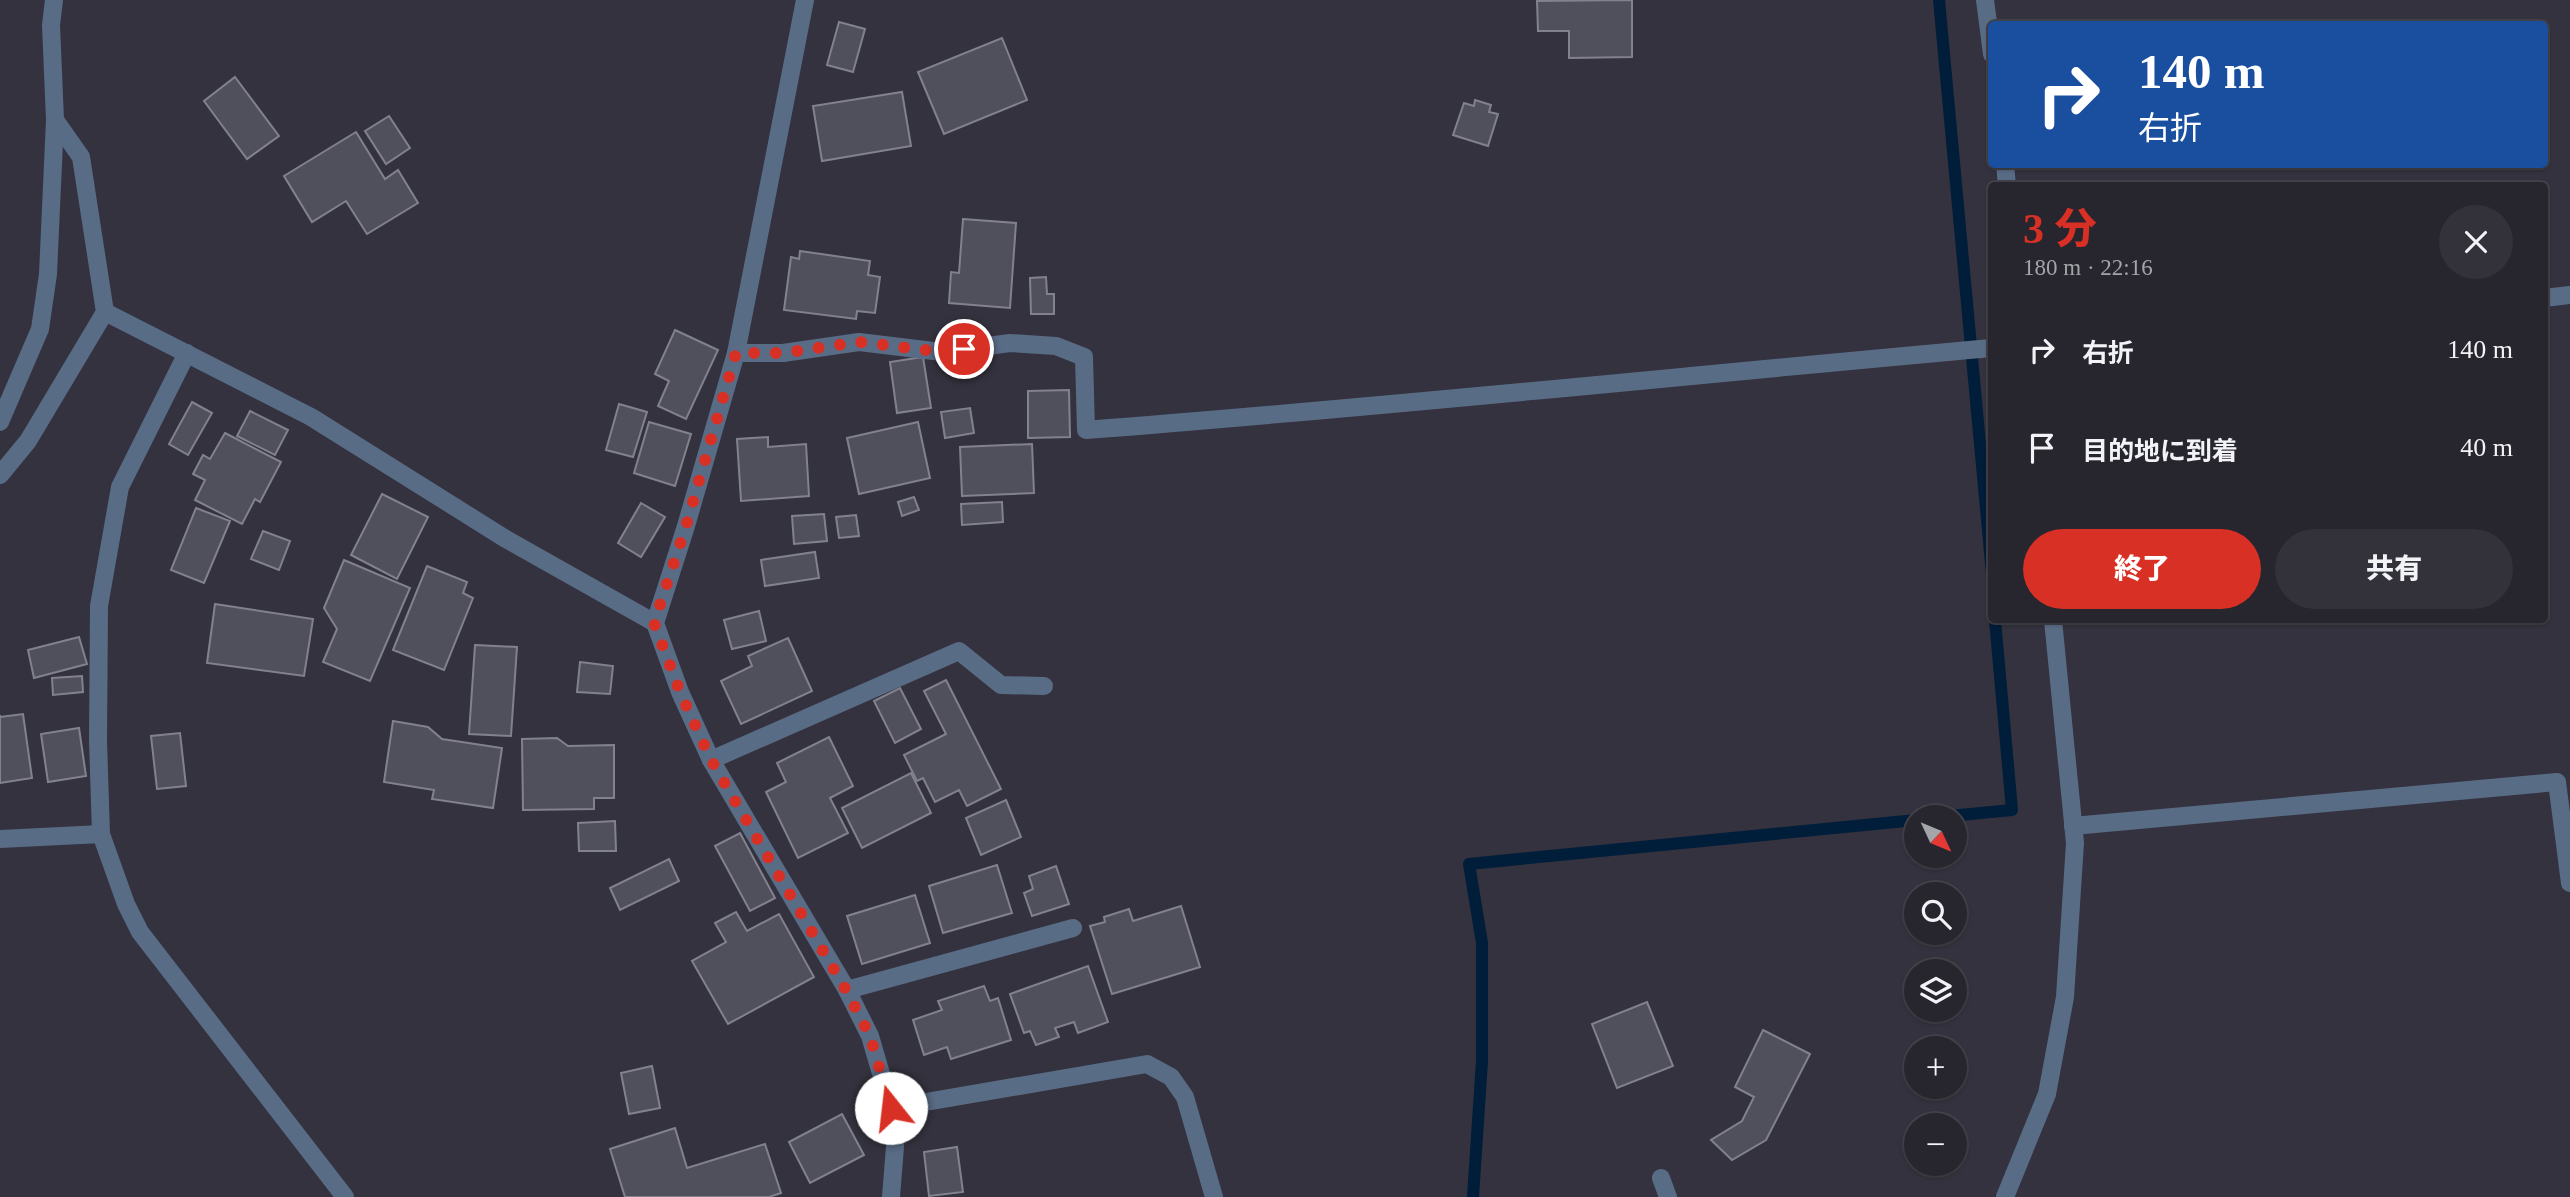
<!DOCTYPE html>
<html lang="ja">
<head>
<meta charset="utf-8">
<style>
	body { margin:0; font-family:"Times New Roman","Noto Sans JP",serif; background:#33323a; color:#f1f3f6; height:100vh; display:flex; flex-direction:column; font-size:26px; white-space:nowrap }
	* { box-sizing:border-box; margin:0 }
	p { font-size:23px; color:#a4a5aa }
	.icon { flex:none; width:38px; height:38px; fill:none; stroke:currentColor; stroke-width:2; stroke-linecap:round; stroke-linejoin:round }
	.map { position:relative; flex:1; overflow:hidden }
	.sheet { position:absolute; left:1988px; top:182px; width:560px; height:441px; display:flex; flex-direction:column; background:#27262e; border-radius:7px; box-shadow:0 2px 5px #0004,0 0 0 2px #43434a }
	.sheet>* { flex:none }
	.hud { position:absolute; left:1988px; top:21px; width:560px; height:147px; border-radius:7px; box-shadow:0 2px 5px #0004,0 0 0 2px #43434a; background:#1a4fa0; color:#fff; overflow:hidden }
	.needle { width:46px; rotate:134deg }
	.buttons { position:absolute; left:1904px; top:805px; display:grid; gap:14px }
	.buttons a { display:grid; place-items:center; width:63px; height:63px; border-radius:50%; background:#27262e; box-shadow:0 2px 5px #0004,0 0 0 2px #43434a; font-size:35px }
	.pin { position:absolute; display:grid; place-items:center; width:60px; height:60px; color:#fff; margin:-30px; border:4px solid #fff; border-radius:50%; box-shadow:0 2px 7px #0007 }
	.me { position:absolute; width:77px; margin:-38px; rotate:344deg; stroke-linejoin:round; filter:drop-shadow(0 0 5px #0008) }
	.turn { display:flex; align-items:center; gap:24px; height:147px; padding:0 35px; font-size:32px }
	.turn .icon { width:91px; height:91px; stroke-width:2.5 }
	.turn b { display:block; font-size:49px; line-height:60px }
	.round { display:grid; place-items:center; flex:none; width:74px; height:74px; border-radius:37px; background:#33323a }
	.head { display:flex; align-items:center; justify-content:space-between; height:119px; padding:0 35px }
	h1 { font-size:42px; font-weight:800; line-height:52px; color:#d93025 }
	.primary-button { display:flex; gap:14px; margin-top:auto; padding:14px 35px }
	.primary-button a { flex:1; height:80px; border-radius:42px; background:#d93025; color:#fff; font-size:28px; font-weight:800; line-height:80px; text-align:center }
	.primary-button a+a { background:#33323a; color:#f1f3f6 }
	ul { padding:0; list-style:none }
	li { display:flex; align-items:center; gap:21px; height:98px; padding:0 35px }
	li div { flex:1 }
	li b { display:block; font-size:26px }
	li em { font-style:normal }
	.map>svg:first-child { display:block }
	.lines { fill:none; stroke-linecap:round; stroke-linejoin:round }
	.stream { stroke:#001d39; stroke-width:12 }
	.building { fill:#504f5c; stroke:#82818f; stroke-width:2 }
	.minor { stroke:#596c86; stroke-width:18 }
	.route { stroke:#d93025; stroke-width:12; stroke-dasharray:0 21.6 }
</style>
</head>
<body>
<div class="map">
<svg width="2570" height="1197" viewBox="0 0 2570 1197">
	<rect width="100%" height="100%" fill="#34323e"/>
	<g class="lines">
		<g class="stream">
			<path d="M 1939,0 L 1992,574"/>
			<path d="M 1939,817 L 2012,810 L 1995,620"/>
			<path d="M 1473,1197 L 1482,1061 L 1482,943 L 1469,864 L 1916,820"/>
		</g>
	</g>
	<g class="building">
		<path d="M 1632,0 L 1632,57 L 1569,58 L 1569,31 L 1538,31 L 1537,1 Z"/>
		<path d="M 839,22 L 865,29 L 853,72 L 827,65 Z"/>
		<path d="M 1002,38 L 1027,100 L 944,134 L 918,72 Z"/>
		<path d="M 235,77 L 279,136 L 247,159 L 204,101 Z"/>
		<path d="M 902,92 L 911,146 L 822,161 L 813,106 Z"/>
		<path d="M 1475,100 L 1491,105 L 1489,112 L 1498,114 L 1488,146 L 1453,135 L 1464,103 L 1474,106 Z"/>
		<path d="M 389,116 L 410,148 L 386,164 L 365,131 Z"/>
		<path d="M 356,132 L 385,179 L 398,170 L 418,203 L 367,234 L 346,201 L 312,222 L 284,176 Z"/>
		<path d="M 963,219 L 1016,223 L 1010,308 L 949,303 L 951,272 L 959,273 Z"/>
		<path d="M 800,251 L 870,261 L 868,275 L 880,277 L 875,313 L 857,311 L 856,319 L 784,310 L 791,257 L 799,259 Z"/>
		<path d="M 1046,277 L 1047,294 L 1054,294 L 1054,314 L 1031,314 L 1030,278 Z"/>
		<path d="M 675,330 L 718,350 L 686,419 L 658,406 L 669,381 L 655,374 Z"/>
		<path d="M 923,357 L 931,408 L 897,413 L 890,362 Z"/>
		<path d="M 1069,390 L 1070,437 L 1028,438 L 1028,391 Z"/>
		<path d="M 192,402 L 212,413 L 188,455 L 169,444 Z"/>
		<path d="M 619,404 L 647,412 L 633,457 L 606,450 Z"/>
		<path d="M 970,408 L 974,433 L 945,438 L 941,412 Z"/>
		<path d="M 250,411 L 288,430 L 275,455 L 237,436 Z"/>
		<path d="M 649,422 L 691,434 L 675,486 L 634,473 Z"/>
		<path d="M 918,422 L 930,478 L 859,494 L 847,438 Z"/>
		<path d="M 225,433 L 281,462 L 260,502 L 255,499 L 242,524 L 195,500 L 205,480 L 193,474 L 203,455 L 210,459 Z"/>
		<path d="M 768,437 L 768,447 L 806,444 L 809,496 L 741,501 L 737,439 Z"/>
		<path d="M 1032,444 L 1034,493 L 962,496 L 960,447 Z"/>
		<path d="M 382,494 L 428,517 L 397,579 L 351,555 Z"/>
		<path d="M 914,497 L 919,510 L 902,516 L 898,502 Z"/>
		<path d="M 1002,502 L 1003,522 L 962,525 L 961,504 Z"/>
		<path d="M 641,503 L 665,517 L 641,557 L 618,543 Z"/>
		<path d="M 196,508 L 230,521 L 204,583 L 171,570 Z"/>
		<path d="M 824,514 L 827,541 L 794,544 L 792,516 Z"/>
		<path d="M 856,515 L 859,536 L 839,538 L 836,517 Z"/>
		<path d="M 263,531 L 290,541 L 279,570 L 251,559 Z"/>
		<path d="M 815,552 L 819,578 L 765,586 L 761,560 Z"/>
		<path d="M 344,560 L 410,588 L 370,681 L 323,662 L 337,629 L 324,608 Z"/>
		<path d="M 427,566 L 467,582 L 463,593 L 473,598 L 444,670 L 393,650 Z"/>
		<path d="M 215,604 L 313,619 L 304,676 L 207,663 Z"/>
		<path d="M 759,611 L 766,641 L 732,649 L 724,620 Z"/>
		<path d="M 79,637 L 87,664 L 34,678 L 28,650 Z"/>
		<path d="M 788,638 L 812,691 L 741,724 L 721,681 L 752,666 L 748,656 Z"/>
		<path d="M 475,645 L 517,647 L 511,736 L 469,734 Z"/>
		<path d="M 580,662 L 613,666 L 610,694 L 577,692 Z"/>
		<path d="M 82,676 L 83,692 L 53,695 L 52,678 Z"/>
		<path d="M 946,680 L 1001,789 L 967,806 L 959,790 L 935,802 L 923,778 L 917,781 L 904,755 L 946,734 L 924,691 Z"/>
		<path d="M 900,688 L 921,729 L 895,743 L 874,701 Z"/>
		<path d="M 23,714 L 32,778 L 0,783 L 0,715 L 0,717 Z"/>
		<path d="M 393,721 L 428,727 L 442,739 L 502,748 L 493,808 L 432,799 L 434,790 L 384,782 Z"/>
		<path d="M 79,728 L 86,776 L 48,782 L 41,734 Z"/>
		<path d="M 180,733 L 186,786 L 157,789 L 151,736 Z"/>
		<path d="M 829,737 L 853,786 L 830,798 L 848,833 L 798,858 L 766,792 L 786,782 L 777,763 Z"/>
		<path d="M 557,738 L 568,746 L 614,745 L 614,798 L 594,798 L 594,809 L 523,810 L 522,739 Z"/>
		<path d="M 911,773 L 931,813 L 862,848 L 842,808 Z"/>
		<path d="M 1006,800 L 1021,837 L 981,855 L 966,818 Z"/>
		<path d="M 615,821 L 616,851 L 579,851 L 578,823 Z"/>
		<path d="M 740,833 L 775,898 L 750,911 L 715,846 Z"/>
		<path d="M 669,859 L 679,881 L 620,910 L 610,888 Z"/>
		<path d="M 997,865 L 1012,913 L 943,933 L 929,886 Z"/>
		<path d="M 1056,866 L 1069,904 L 1032,916 L 1024,893 L 1033,889 L 1029,876 Z"/>
		<path d="M 915,895 L 930,943 L 862,964 L 847,916 Z"/>
		<path d="M 1181,906 L 1200,967 L 1112,994 L 1090,926 L 1105,922 L 1104,917 L 1129,909 L 1133,921 Z"/>
		<path d="M 736,912 L 747,931 L 779,914 L 814,977 L 728,1024 L 692,961 L 726,942 L 715,923 Z"/>
		<path d="M 1088,966 L 1108,1022 L 1078,1033 L 1074,1022 L 1055,1028 L 1059,1037 L 1036,1045 L 1030,1031 L 1024,1033 L 1010,994 Z"/>
		<path d="M 984,986 L 990,1001 L 998,998 L 1011,1040 L 951,1059 L 947,1047 L 924,1055 L 913,1020 L 942,1010 L 938,1001 Z"/>
		<path d="M 1647,1002 L 1673,1066 L 1617,1088 L 1592,1024 Z"/>
		<path d="M 1763,1030 L 1810,1054 L 1766,1140 L 1732,1160 L 1711,1140 L 1742,1121 L 1754,1097 L 1735,1087 Z"/>
		<path d="M 652,1066 L 660,1108 L 629,1114 L 621,1073 Z"/>
		<path d="M 842,1114 L 864,1155 L 810,1183 L 789,1142 Z"/>
		<path d="M 675,1128 L 687,1168 L 765,1144 L 781,1193 L 769,1197 L 625,1197 L 610,1149 Z"/>
		<path d="M 957,1147 L 963,1192 L 929,1196 L 924,1152 Z"/>
	</g>
	<g class="lines">
		<g class="minor">
			<path d="M 805,0 L 736,353 L 686,526 L 655,623 L 680,692 L 711,760 L 847,990 L 870,1036 L 891,1108 L 896,1134 L 891,1197"/>
			<path d="M 1985,0 L 1992,54"/>
			<path d="M 2005,164 L 2007,186"/>
			<path d="M 2544,298 L 2570,295"/>
			<path d="M 105,312 L 311,417 L 506,539 L 655,623"/>
			<path d="M 187,353 L 120,487 L 99,606 L 98,741 L 101,834 L 126,904 L 140,932 L 345,1197"/>
			<path d="M 736,353 L 783,353 L 859,342 L 942,352 L 1010,343 L 1056,346 L 1084,357 L 1086,430 C 1388,407 1690,375 1992,348"/>
			<path d="M 0,422 L 40,329 L 48,274 L 55,120 L 51,25 L 54,0"/>
			<path d="M 0,475 L 28,441 L 105,312 L 81,157 L 55,120"/>
			<path d="M 711,760 L 959,651 L 1001,685 L 1044,686"/>
			<path d="M 2073,826 L 2557,782 L 2570,883"/>
			<path d="M 0,839 L 101,834"/>
			<path d="M 847,990 L 1073,928"/>
			<path d="M 891,1108 L 1147,1064 L 1171,1077 L 1185,1097 L 1214,1197"/>
			<path d="M 1661,1178 L 1668,1197"/>
			<path d="M 2005,1197 L 2047,1094 L 2065,997 L 2075,843 L 2053,620"/>
		</g>
	</g>
	<g class="lines">
		<path class="route" d="M 891,1108 L 870,1036 L 846,990 L 711,760 L 680,692 L 654,623 L 686,526 L 736,353 L 783,353 L 859,342 L 942,352 L 964,349"/>
	</g>
</svg>
<div class="buttons">
<a><svg class="needle" viewBox="-14 -14 28 28"><path d="M0-13l5 13h-10z" fill="#e53935"/><path d="M0 13l5-13h-10z" fill="#a4a5aa"/></svg></a>
<a><svg class="icon" aria-label="search" viewBox="0 0 24 24"><circle cx="10" cy="10" r="6"/><path d="M15 15l6 6"/></svg></a>
<a><svg class="icon" aria-label="layers" viewBox="0 0 24 24"><path d="M12 4l9 5-9 5-9-5zM3 14l9 5 9-5"/></svg></a>
<a>+</a>
<a>−</a>
</div>
<div class="pin" style="left:964px;top:349px;background:#d93025"><svg class="icon" aria-label="arrive" viewBox="0 0 24 24"><path d="M6 21V4h12l-3 4 3 4H6"/></svg></div>
<svg class="me" style="left:891px;top:1108px" viewBox="-20 -20 40 40"><circle r="19" fill="#fff"/><path d="M0-13L10 11 0 6-10 11z" fill="#d93025"/></svg>
<div class="hud">
<div class="turn"><svg class="icon" aria-label="right" viewBox="0 0 24 24"><path d="M7 20v-9h11M14 6l5 5-5 5"/></svg><div><b>140 m</b>右折</div></div>
</div>
<section class="sheet">
<div class="head"><div><h1>3 分</h1><p>180 m · 22:16</p></div><a class="round"><svg class="icon" aria-label="close" viewBox="0 0 24 24"><path d="M6 6l12 12M18 6L6 18"/></svg></a></div>
<ul>
<li><svg class="icon" aria-label="right" viewBox="0 0 24 24"><path d="M7 20v-9h11M14 6l5 5-5 5"/></svg><div><b>右折</b></div><em>140 m</em></li>
<li><svg class="icon" aria-label="arrive" viewBox="0 0 24 24"><path d="M6 21V4h12l-3 4 3 4H6"/></svg><div><b>目的地に到着</b></div><em>40 m</em></li>
</ul>
<div class="primary-button"><a>終了</a><a>共有</a></div>
</section>
</div>
</body>
</html>
